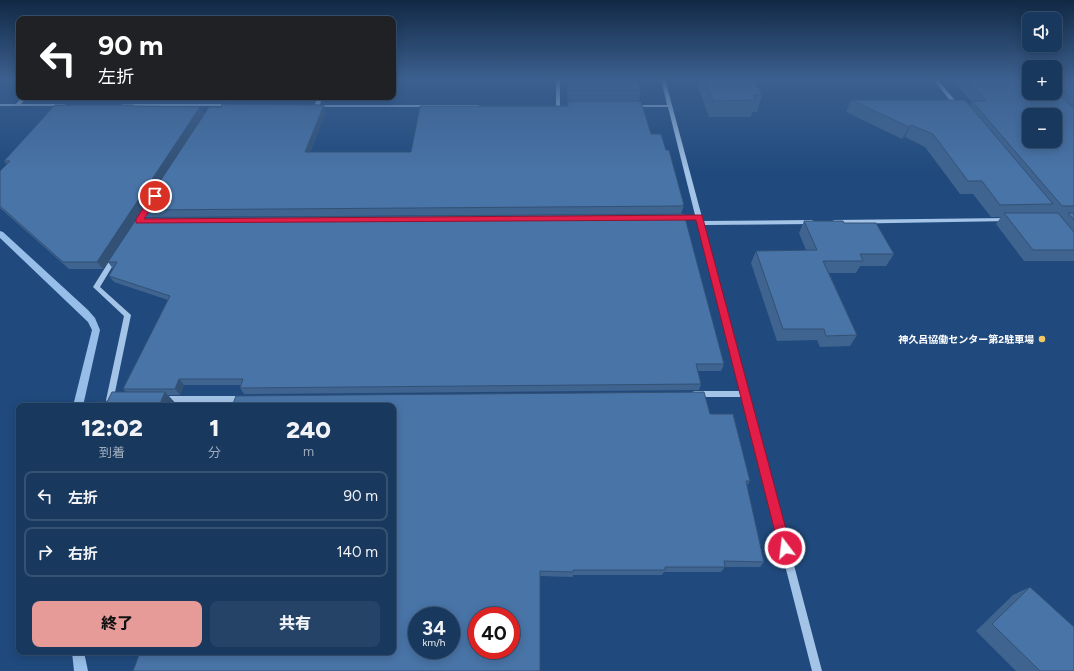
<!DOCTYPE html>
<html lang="ja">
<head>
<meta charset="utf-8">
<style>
	body { margin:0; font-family:Figtree,"Noto Sans JP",sans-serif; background:#254367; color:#f1f3f6; height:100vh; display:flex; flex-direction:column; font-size:15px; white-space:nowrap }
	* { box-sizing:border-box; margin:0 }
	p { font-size:13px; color:#9facbc }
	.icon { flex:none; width:22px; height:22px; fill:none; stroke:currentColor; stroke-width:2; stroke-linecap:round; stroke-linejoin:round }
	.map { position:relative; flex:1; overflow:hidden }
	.side { position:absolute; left:16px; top:403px; width:380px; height:252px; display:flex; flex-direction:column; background:#18385e; border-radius:8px; box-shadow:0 2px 10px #0003,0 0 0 1px #365273 }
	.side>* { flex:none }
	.hud { position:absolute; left:16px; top:16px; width:380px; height:84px; border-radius:8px; box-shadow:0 2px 10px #0003,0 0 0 1px #365273; background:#202124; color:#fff; overflow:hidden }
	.buttons { position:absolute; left:1022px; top:12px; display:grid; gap:8px }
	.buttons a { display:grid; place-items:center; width:40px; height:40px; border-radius:8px; background:#18385e; box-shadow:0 2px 10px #0003,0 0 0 1px #365273; font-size:20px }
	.speed { position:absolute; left:408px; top:607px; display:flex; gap:8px; font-size:20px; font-weight:700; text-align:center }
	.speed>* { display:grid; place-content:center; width:52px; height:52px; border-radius:50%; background:#18385e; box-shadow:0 2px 10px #0003,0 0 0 1px #365273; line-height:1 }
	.speed small { font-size:10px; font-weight:400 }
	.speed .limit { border:6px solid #d22; background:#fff; color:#111 }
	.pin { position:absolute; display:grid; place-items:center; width:34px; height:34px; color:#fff; margin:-17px; border:2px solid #fff; border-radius:50%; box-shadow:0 1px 4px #0007 }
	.me { position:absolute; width:44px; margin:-22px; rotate:345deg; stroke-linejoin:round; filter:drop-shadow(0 0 3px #0008) }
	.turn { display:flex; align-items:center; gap:14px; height:84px; padding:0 16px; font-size:18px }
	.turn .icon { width:52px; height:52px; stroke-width:2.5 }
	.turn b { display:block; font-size:28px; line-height:34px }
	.eta { display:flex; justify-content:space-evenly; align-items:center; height:68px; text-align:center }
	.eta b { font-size:24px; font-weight:800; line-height:28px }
	.action { display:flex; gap:8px; margin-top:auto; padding:8px 16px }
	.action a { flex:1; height:46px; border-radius:8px; background:#e69b98; color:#111; font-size:16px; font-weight:800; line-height:46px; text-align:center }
	.action a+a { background:#254367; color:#f1f3f6 }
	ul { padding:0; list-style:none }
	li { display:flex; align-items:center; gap:12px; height:50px; margin:0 8px 6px; padding:0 8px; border:2px solid #365273; border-radius:8px }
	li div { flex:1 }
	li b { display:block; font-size:15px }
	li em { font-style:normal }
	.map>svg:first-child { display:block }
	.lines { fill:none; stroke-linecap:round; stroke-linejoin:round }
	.stream { fill:#97bee8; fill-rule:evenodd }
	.minor { fill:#a3c3e7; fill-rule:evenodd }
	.wall { fill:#3f6490 }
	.shaded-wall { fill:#335175 }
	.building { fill:#4974a7; stroke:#335175; fill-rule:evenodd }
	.route { fill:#e11d48; stroke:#92132f }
	.poi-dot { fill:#f4c964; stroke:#204a7d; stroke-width:1.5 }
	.labels { text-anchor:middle; stroke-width:3.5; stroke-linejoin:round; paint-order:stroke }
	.poi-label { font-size:10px; font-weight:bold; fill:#fff; stroke:#204a7d; text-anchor:end }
</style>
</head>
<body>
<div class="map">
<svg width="1074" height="671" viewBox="0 0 1074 671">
	<rect width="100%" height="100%" fill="#204a7d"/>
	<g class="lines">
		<g class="stream">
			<path d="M 0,231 L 3,232 L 88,310 L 95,318 L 100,330 L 83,406 L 73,406 L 92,330 L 88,322 L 0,238 Z"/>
			<path d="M 72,652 L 84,652 L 88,671 L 74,671 Z"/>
		</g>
		<g class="minor">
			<path d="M 556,79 L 560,79 L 560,106 L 558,107 L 556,106 Z"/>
			<path d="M 661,79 L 665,79 L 703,221 L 812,220 L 815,222 L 812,224 L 704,225 L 822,671 L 812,671 L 742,397 L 695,397 L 692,396 L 691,394 L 692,392 L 695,391 L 740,391 L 696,219 L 677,219 L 674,217 L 677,215 L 695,215 L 668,107 L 634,107 L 632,106 L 634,105 L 667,105 Z"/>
			<path d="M 933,79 L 937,79 L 959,105 L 959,107 L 955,107 Z"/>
			<path d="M 22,97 L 27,97 L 21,104 L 64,104 L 66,105 L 64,106 L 0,106 L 0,104 L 16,104 Z"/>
			<path d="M 318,97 L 322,97 L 320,105 L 478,105 L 480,106 L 478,107 L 316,107 L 314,106 Z"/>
			<path d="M 122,104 L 230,104 L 232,105 L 230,106 L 124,106 L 122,105 Z"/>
			<path d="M 1008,218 L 1010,219 L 1010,221 L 834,224 L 831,222 L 834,220 Z"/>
			<path d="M 113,255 L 117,255 L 118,257 L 100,287 L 131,315 L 114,397 L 117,398 L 118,400 L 117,402 L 114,403 L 107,402 L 106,400 L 124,316 L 93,287 Z"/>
			<path d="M 163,396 L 244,396 L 247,397 L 248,399 L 247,401 L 244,402 L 163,402 L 160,401 L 159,399 L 160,397 Z"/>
		</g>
	</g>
	<g class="wall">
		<path d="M 566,79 L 637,79 L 641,90 L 639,101 L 651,134 L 666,150 L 684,205 L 681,214 L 146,217 L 141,210 L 103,269 L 69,269 L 0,208 L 0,171 L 7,164 L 4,161 L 133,105 L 134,106 L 200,107 L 204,114 L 144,207 L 326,112 L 310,152 L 411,152 L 568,106 Z"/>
		<path d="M 695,79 L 754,79 L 762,95 L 757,112 L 752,112 L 751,117 L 709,117 Z"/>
		<path d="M 951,79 L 1029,79 L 1055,93 L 1055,79 L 1074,79 L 1074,261 L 1024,261 L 996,224 L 1001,217 L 991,217 L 973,194 L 960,194 L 925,147 L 905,137 L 902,139 L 846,112 L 851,100 L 970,105 L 972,102 Z"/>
		<path d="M 137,218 L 724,364 L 721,371 L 698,371 L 701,384 L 699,390 L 244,394 L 240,388 L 241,385 L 184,385 L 180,395 L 168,395 L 176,404 L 107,402 L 126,392 L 123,389 L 168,300 L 114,282 L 109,276 L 113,269 L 108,262 Z"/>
		<path d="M 804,221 L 844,223 L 894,254 L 886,266 L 860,266 L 856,273 L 829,273 L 857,335 L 850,346 L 820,347 L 817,340 L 777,341 L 751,263 L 756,251 L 806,250 L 799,233 Z"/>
		<path d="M 710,414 L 750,481 L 747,486 L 764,562 L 760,567 L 725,567 L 721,572 L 664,572 L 662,575 L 573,575 L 573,577 L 540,576 L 133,671 Z"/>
		<path d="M 1030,587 L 1074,671 L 1016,671 L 976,631 L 1013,595 Z"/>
	</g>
	<g class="shaded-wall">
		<path d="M 324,105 L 326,112 L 307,159 L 305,152 Z"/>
		<path d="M 200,107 L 204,114 L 103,269 L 97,262 Z"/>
		<path d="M 911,125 L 905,137 L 902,139 L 909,127 Z"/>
		<path d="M 179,379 L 184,385 L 180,395 L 175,389 Z"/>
		<path d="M 165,392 L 176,404 L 175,406 L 159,406 Z"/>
	</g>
	<g class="building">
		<path d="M 567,79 L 637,79 L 641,90 L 568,90 Z"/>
		<path d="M 705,79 L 754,79 L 762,95 L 753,95 L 756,100 L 713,101 Z"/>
		<path d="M 966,79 L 1029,79 L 1029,93 L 1055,93 L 1055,91 L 1072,107 L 1074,108 L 1074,206 L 1062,206 L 972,101 L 986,101 ZM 1029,115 L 1055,115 L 1055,141 L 1029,141 Z"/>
		<path d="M 1055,79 L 1074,79 L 1074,100 L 1055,82 Z"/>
		<path d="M 851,100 L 965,100 L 1053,204 L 1000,205 L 982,181 L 968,181 L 933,134 L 911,125 L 909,127 Z"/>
		<path d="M 568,101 L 641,101 L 651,134 L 661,134 L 666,150 L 669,150 L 684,205 L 682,205 L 683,206 L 141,210 L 209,107 L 221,107 L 222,104 L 324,105 L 305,152 L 411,152 L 420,106 L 568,106 Z"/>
		<path d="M 55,105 L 133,105 L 132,106 L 200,107 L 97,262 L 63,262 L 0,206 L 0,171 L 10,161 L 4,161 Z"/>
		<path d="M 1004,213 L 1058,213 L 1074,232 L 1074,250 L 1033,250 Z"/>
		<path d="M 1068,213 L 1074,213 L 1074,220 Z"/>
		<path d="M 684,214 L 724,364 L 696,364 L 701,384 L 240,388 L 243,379 L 179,379 L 175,389 L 123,389 L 170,296 L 109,276 L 117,262 L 108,262 L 137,218 Z"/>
		<path d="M 804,221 L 843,221 L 844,223 L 876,223 L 894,254 L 860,254 L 863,261 L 823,261 L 857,335 L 826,336 L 824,329 L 783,329 L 756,251 L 817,250 Z"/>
		<path d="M 112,392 L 165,392 L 159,406 L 97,406 L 97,402 L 107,402 Z"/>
		<path d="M 704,392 L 710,414 L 733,414 L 750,481 L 746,481 L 764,562 L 724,561 L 725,567 L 665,567 L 665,570 L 573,570 L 573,572 L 540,571 L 540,671 L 133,671 L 140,652 L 393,652 L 393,406 L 232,406 L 236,396 ZM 417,616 L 451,616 L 451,650 L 417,650 ZM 477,616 L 511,616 L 511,650 L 477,650 Z"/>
		<path d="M 1030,587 L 1074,627 L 1074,671 L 1040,671 L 992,624 Z"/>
	</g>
	<linearGradient id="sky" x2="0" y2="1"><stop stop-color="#122945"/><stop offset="0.46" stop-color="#3c608f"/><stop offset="1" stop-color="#3c608f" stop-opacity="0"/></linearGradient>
	<rect width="1074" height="172" fill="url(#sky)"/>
	<path class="route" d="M 155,193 L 159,196 L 144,219 L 702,215 L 791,548 L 789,552 L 785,554 L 781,552 L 779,548 L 696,220 L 136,223 L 136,219 L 153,194 Z"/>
	<circle class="poi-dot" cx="1042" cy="339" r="4"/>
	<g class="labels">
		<g class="poi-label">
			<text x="1034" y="343">神久呂協働センター第2駐車場</text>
		</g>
	</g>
</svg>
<div class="buttons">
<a><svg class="icon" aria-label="sound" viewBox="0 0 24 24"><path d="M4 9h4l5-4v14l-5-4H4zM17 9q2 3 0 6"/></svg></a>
<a>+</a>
<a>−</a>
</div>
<div class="speed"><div>34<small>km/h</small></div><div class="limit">40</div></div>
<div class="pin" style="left:155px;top:196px;background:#d93025"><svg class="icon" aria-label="arrive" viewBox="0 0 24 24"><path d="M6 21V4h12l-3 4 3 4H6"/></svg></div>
<svg class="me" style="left:785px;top:548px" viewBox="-20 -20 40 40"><circle r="17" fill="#e11d48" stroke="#fff" stroke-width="3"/><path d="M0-11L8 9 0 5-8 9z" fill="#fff"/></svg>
<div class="hud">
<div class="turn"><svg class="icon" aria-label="left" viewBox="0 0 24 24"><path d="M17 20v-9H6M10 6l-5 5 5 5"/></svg><div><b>90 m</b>左折</div></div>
</div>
<section class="side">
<div class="eta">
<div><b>12:02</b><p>到着</p></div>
<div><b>1</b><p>分</p></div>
<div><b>240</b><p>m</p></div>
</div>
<ul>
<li><svg class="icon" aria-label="left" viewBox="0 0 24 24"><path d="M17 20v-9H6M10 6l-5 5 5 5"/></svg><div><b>左折</b></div><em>90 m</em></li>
<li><svg class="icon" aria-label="right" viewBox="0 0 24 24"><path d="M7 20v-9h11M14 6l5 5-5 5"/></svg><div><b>右折</b></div><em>140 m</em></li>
</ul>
<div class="action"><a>終了</a><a>共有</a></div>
</section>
</div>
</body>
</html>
